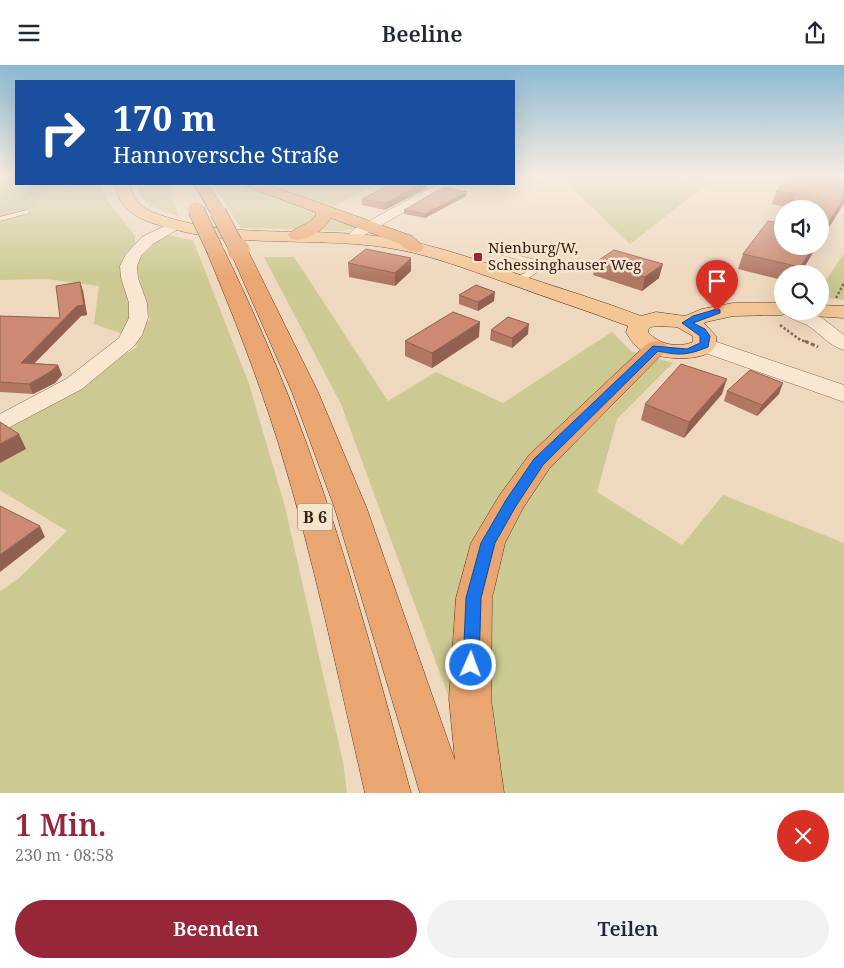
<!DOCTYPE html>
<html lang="de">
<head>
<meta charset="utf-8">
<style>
	body { margin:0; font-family:"Noto Serif",serif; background:#f2f2f3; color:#1f2937; height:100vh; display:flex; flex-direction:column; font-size:19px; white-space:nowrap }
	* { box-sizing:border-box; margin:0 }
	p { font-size:16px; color:#747a83 }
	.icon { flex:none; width:28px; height:28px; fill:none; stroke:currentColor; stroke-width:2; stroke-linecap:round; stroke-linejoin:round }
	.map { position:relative; height:728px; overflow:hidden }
	.side { display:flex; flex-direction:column; background:#fff; flex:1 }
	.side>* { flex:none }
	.top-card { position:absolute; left:15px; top:15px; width:500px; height:105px; border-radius:0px; box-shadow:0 5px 20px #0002; background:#1a4fa0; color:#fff; overflow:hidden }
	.fabs { position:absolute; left:774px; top:135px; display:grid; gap:10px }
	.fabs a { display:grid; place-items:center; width:55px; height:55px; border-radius:50%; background:#fff; box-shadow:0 5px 20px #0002; font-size:25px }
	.pin { position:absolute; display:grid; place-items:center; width:42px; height:42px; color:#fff; margin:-51px -21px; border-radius:50% 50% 50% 0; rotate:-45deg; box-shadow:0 0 5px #0007 }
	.pin .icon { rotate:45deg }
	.me { position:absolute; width:55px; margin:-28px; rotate:2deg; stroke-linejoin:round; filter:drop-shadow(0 0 4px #0008) }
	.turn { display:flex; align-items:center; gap:18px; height:105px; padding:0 15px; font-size:22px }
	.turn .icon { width:65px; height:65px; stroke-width:2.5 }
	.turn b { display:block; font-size:35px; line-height:42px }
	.round { display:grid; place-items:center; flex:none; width:52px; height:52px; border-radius:26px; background:#f2f2f3 }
	.summary { display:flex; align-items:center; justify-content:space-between; height:85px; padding:0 15px }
	h1 { font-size:30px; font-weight:600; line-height:38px; color:#972638 }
	.action { display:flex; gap:10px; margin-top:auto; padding:10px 15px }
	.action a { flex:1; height:58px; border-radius:30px; background:#972638; color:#fff; font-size:20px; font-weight:600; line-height:58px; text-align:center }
	.action a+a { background:#f2f2f3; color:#1f2937 }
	header { display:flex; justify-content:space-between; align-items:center; height:65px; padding:0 15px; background:#fff; font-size:22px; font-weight:600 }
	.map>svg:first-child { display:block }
	.green { fill:#ccca92 }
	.cemetery { fill:#c0bf92 }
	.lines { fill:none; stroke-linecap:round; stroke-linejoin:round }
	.service-casing { stroke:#876956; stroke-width:1 }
	.minor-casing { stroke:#876956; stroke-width:1 }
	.tertiary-casing { stroke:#876956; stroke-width:1 }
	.primary-casing { stroke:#54382b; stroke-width:1 }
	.trunk-casing { stroke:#54382b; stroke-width:1 }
	.path-far1 { stroke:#876956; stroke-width:2.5; stroke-dasharray:2.5 2; stroke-linecap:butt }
	.path { stroke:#876956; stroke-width:3; stroke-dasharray:4 2.5; stroke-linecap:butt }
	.service { fill:#f9e7d1; fill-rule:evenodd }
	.minor { fill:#f9e7d1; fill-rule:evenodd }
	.tertiary { fill:#f9e7d1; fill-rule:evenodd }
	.primary { fill:#f3c694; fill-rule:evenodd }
	.trunk { fill:#eaa670; fill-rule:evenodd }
	.trunk-bridge-far1-casing { stroke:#54382b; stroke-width:17; stroke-linecap:butt }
	.trunk-bridge-casing { stroke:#54382b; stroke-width:21; stroke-linecap:butt }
	.trunk-bridge-far1 { stroke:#eaa670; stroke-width:16 }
	.trunk-bridge { stroke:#eaa670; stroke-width:21 }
	.wall { fill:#b07763 }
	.shaded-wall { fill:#906150 }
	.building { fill:#cd8a73; stroke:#906150 }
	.route { fill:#1a73e8; stroke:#114b97 }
	.poi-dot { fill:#972638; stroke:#f6e4cd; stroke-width:2 }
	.labels { text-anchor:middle; stroke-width:5; stroke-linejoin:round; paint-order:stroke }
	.far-poi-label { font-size:15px; fill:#36241b; stroke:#f6e4cd; text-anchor:start }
	.shield { fill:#f6e4cd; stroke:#705e50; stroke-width:1 }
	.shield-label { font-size:16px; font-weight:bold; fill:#36241b }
</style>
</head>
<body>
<header><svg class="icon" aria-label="menu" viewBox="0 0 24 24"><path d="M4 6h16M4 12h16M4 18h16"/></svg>Beeline<svg class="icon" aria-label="share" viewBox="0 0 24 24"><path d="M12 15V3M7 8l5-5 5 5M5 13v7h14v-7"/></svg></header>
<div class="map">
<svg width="844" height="728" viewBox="0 0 844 728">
	<rect width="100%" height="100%" fill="#eed8be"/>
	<g class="green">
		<path d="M 541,111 L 660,111 L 709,118 L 630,179 L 564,115 Z"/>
		<path d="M 93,119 L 102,119 L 104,131 L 135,171 L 135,177 L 120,201 L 131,251 L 123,269 L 94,259 L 99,221 L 46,214 L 0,215 L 0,149 L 38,141 L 28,132 Z"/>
		<path d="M 136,119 L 167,119 L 179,151 C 157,144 143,143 136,119 Z"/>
		<path d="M 213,119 L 378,119 L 315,151 L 314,155 L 299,164 L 241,163 Z"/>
		<path d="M 329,151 L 360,162 L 342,166 L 316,165 Z"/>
		<path d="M 168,170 L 193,175 L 249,319 L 285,442 L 343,697 L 347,728 L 0,728 L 0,526 L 18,514 L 67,466 L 0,425 L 0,365 L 137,282 L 134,273 L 150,254 L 135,196 L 155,176 Z"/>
		<path d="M 844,188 L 844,235 L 820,232 L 820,224 Z"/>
		<path d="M 264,192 L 294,192 L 388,336 L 436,307 L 503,338 L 612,267 L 631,286 L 673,298 L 617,354 L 597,427 L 682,480 L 723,430 L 844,478 L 844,728 L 484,728 L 341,339 Z"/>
	</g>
	<path class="cemetery" d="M 0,111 L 16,111 L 16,119 L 83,119 L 83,120 L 28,132 L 39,141 L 0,149 Z"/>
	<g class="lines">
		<g class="service-casing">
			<g id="service">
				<path d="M 27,145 L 30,147 L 29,148 L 0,156 L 0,152 Z"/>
				<path d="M 495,184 L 543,197 L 545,202 L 521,218 L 515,218 L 515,214 L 537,200 L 495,188 Z"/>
			</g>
		</g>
		<g class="minor-casing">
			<g id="minor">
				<path d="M 438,119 L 453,119 L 364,170 L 358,176 L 348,176 L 345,173 L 354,164 Z"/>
				<path d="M 175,156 L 180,157 L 182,160 L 180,163 L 153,179 L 141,191 L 137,201 L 138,213 L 147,238 L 148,253 L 142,270 L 134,281 L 82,324 L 8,363 L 0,365 L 0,349 L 66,314 L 119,273 L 129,253 L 129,238 L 121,213 L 120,201 L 126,189 L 142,172 Z"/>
				<path d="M 783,246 L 807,246 L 822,253 L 844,270 L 844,285 C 829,281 820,268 807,260 C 799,256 788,254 783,246 Z"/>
			</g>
		</g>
		<g class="tertiary-casing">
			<path id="tertiary" d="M 705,273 L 844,320 L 844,337 L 697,285 L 693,280 L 697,275 Z"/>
		</g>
		<g class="primary-casing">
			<g id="primary">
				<path d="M 115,119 L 129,119 C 133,132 138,141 152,147 C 225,176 308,161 384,172 C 432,178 477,195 523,211 C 562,224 602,236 641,251 L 656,247 L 685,251 L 702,244 L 733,238 L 782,238 L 782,246 L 791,246 L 782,250 L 733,251 L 706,257 L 704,258 L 716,271 C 716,275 717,279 715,282 C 704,299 656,294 641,285 C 634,280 630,274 626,267 L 628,261 C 588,246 547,233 507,218 C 466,204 426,188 383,182 C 312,172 238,183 169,163 C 143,156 119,148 115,119 ZM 656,261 L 677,262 L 693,271 L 693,277 C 678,283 659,280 648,267 L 649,263 Z"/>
				<path d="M 820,240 L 844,241 L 844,253 L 812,251 L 809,246 L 820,246 Z"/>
			</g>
		</g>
		<g class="trunk-casing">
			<g id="trunk">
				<path d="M 194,119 L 208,119 L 226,147 L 224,150 L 212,150 Z"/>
				<path d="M 246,119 L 266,119 L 412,171 L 424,182 L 421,186 C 412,188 407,185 400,179 L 331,153 C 322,166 307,178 291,174 L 288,170 C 295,161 309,161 316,150 L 315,147 L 248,122 Z"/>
				<path d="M 215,180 L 221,181 L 224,185 C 255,249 283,314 307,380 C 348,494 379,611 411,728 L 365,728 C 338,611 314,494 279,380 C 258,313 233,249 206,185 L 209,181 Z"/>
				<path d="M 239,180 L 245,182 L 248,186 L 318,327 L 367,444 L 455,696 L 449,634 L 456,533 L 471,478 L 499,431 L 529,390 L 648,278 L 656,276 L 664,278 L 668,283 L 549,404 L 523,443 L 505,478 L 492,533 L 491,634 L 504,728 L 420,728 L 335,444 L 292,327 L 230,186 L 233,182 Z"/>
			</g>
		</g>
		<g class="path-far1">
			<path d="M 836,233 L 844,218"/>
			<path d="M 780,260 L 799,274 L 808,278"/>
		</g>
		<path class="path" d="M 805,276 L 818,282"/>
		<use href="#service" class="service"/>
		<use href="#minor" class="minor"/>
		<use href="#tertiary" class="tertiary"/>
		<use href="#primary" class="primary"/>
		<use href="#trunk" class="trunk"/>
		<g class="trunk-bridge-far1-casing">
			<g id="trunk-bridge-far1">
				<path d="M 196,145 L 215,185"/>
				<path d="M 218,147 L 238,185"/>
			</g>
		</g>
		<g class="trunk-bridge-casing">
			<path id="trunk-bridge" d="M 238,184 L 239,186"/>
		</g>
		<use href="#trunk-bridge-far1" class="trunk-bridge-far1"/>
		<use href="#trunk-bridge" class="trunk-bridge"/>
	</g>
	<g class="wall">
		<path d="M 844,111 L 844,138 L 820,177 L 786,142 L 772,139 L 776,126 Z"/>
		<path d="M 427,123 L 385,145 L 362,140 L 362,134 Z"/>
		<path d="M 466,131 L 425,153 L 404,149 L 404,145 Z"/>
		<path d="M 817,181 L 800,209 L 782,209 L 782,215 L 738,204 L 743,189 Z"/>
		<path d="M 596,197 L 659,213 L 642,226 L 593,210 Z"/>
		<path d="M 348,198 L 411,206 L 395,221 L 349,212 Z"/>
		<path d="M 80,217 L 83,226 L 87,250 L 81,251 L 34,298 L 58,300 L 62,310 L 55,318 L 33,329 L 0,327 L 0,251 L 60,253 Z"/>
		<path d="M 459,230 L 494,236 L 478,246 L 459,239 Z"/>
		<path d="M 491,265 L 528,269 L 512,283 L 490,275 Z"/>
		<path d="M 479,272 L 432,303 L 405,291 L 405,276 Z"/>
		<path d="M 727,326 L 779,329 L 757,351 L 724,336 Z"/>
		<path d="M 722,329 L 684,373 L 641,355 L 645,339 Z"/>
	</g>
	<g class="shaded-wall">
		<path d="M 422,119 L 427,119 L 427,123 L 385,145 L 385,138 Z"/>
		<path d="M 467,127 L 466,131 L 425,153 L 425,149 Z"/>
		<path d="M 844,133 L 844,138 L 820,177 L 820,171 Z"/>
		<path d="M 814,181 L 817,181 L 800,209 L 798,209 L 800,202 Z"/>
		<path d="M 411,193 L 411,206 L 395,221 L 395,208 Z"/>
		<path d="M 663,199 L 659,213 L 642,226 L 645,212 Z"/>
		<path d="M 80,217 L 83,226 L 87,250 L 81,251 L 25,308 L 21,298 L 77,241 Z"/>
		<path d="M 495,227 L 494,236 L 478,246 L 478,237 Z"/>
		<path d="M 480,257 L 479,272 L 432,303 L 432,288 Z"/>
		<path d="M 529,259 L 528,269 L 512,283 L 512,273 Z"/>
		<path d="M 58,300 L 62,310 L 55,318 L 33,329 L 29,319 Z"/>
		<path d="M 727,314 L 722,329 L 684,373 L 689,357 Z"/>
		<path d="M 783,318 L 779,329 L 757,351 L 762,340 Z"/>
		<path d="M 19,369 L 26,384 L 0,398 L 0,379 Z"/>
		<path d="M 40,461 L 45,472 L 0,507 L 0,490 Z"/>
	</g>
	<g class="building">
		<path d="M 790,111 L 844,111 L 844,133 L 820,171 L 820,144 L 785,144 L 796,129 L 776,126 Z"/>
		<path d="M 391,119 L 422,119 L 385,138 L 362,134 Z"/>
		<path d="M 444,122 L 467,127 L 425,149 L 404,145 Z"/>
		<path d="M 782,146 L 782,181 L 814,181 L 800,202 L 743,189 L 768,156 L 774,157 Z"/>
		<path d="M 366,184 L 411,193 L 395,208 L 348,198 Z"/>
		<path d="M 614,185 L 663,199 L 645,212 L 596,197 Z"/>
		<path d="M 80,217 L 84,240 L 77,241 L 21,298 L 58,300 L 50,307 L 29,319 L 0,317 L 0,251 L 60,253 L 56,221 Z"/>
		<path d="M 476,220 L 495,227 L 478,237 L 459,230 Z"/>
		<path d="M 453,247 L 480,257 L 432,288 L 405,276 Z"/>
		<path d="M 508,252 L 529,259 L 512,273 L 491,265 Z"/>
		<path d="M 681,299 L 727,314 L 689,357 L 645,339 Z"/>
		<path d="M 750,305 L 783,318 L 762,340 L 727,326 Z"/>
		<path d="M 0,357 L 19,369 L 0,379 Z"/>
		<path d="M 0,441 L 40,461 L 0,490 Z"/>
	</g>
	<linearGradient id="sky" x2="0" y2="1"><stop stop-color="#8bb9d2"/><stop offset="0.52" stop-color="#f7ede2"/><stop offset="1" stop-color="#f7ede2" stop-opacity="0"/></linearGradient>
	<rect width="844" height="213" fill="url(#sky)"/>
	<path class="route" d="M 717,244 L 720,245 L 720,248 L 693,258 L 705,264 L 710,271 L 708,282 C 688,290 680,291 658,286 L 543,400 L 516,441 L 495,478 L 481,533 L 479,600 L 477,605 L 471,608 L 465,605 L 463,600 L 466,533 L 481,478 L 506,435 L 534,394 L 653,281 L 687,284 L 700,278 L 700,271 L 682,258 L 693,251 Z"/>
	<rect class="poi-dot" x="473" y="187" width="10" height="10" rx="2.5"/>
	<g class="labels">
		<g class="far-poi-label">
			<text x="488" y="188">Nienburg/W,<tspan x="488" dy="17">Schessinghauser Weg</tspan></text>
		</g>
		<rect class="shield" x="297.5" y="438.5" width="35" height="27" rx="4"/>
		<g class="shield-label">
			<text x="315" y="458">B 6</text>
		</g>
	</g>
</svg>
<div class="fabs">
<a><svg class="icon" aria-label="sound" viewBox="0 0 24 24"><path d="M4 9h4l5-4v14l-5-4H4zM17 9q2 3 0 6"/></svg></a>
<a><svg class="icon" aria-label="search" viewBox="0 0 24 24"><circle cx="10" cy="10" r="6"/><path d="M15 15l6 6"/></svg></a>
</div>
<div class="pin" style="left:717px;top:246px;background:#d93025"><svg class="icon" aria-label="arrive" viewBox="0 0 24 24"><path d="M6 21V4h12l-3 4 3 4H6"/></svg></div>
<svg class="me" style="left:471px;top:600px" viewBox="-20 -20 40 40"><circle r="17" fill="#1a73e8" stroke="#fff" stroke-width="3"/><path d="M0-11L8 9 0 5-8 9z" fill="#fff"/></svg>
<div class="top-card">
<div class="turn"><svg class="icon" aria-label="right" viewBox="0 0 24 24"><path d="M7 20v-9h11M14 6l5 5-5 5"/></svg><div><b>170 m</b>Hannoversche Straße</div></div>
</div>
</div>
<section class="side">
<div class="summary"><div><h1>1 Min.</h1><p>230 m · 08:58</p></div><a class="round" style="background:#d93025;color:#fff"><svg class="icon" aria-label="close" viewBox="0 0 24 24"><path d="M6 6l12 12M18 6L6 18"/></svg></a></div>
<div class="action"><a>Beenden</a><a>Teilen</a></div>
</section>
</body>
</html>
